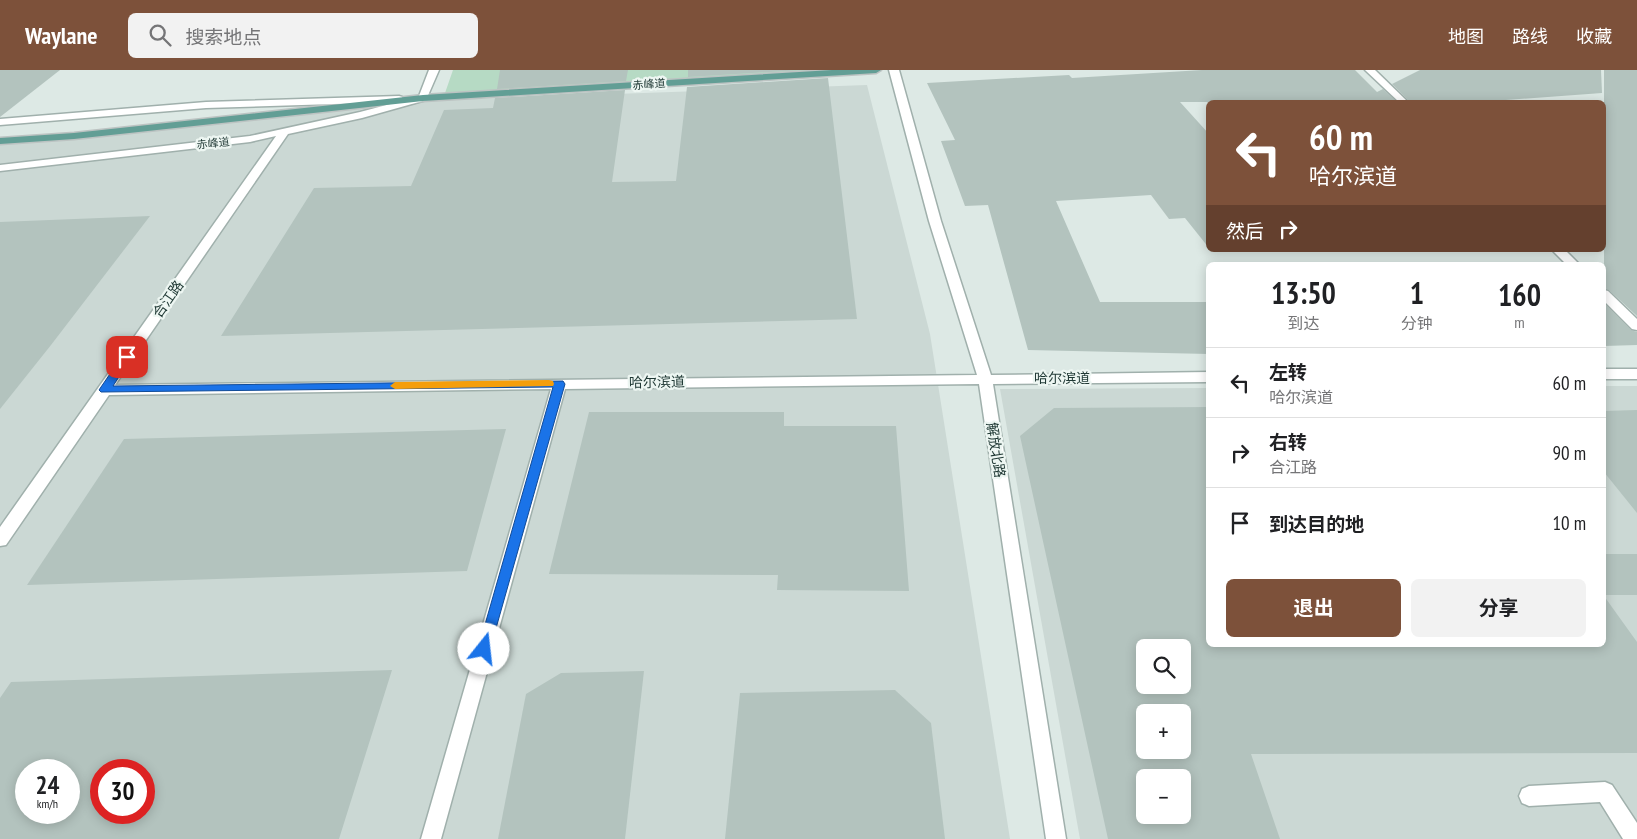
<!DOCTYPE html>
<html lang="zh">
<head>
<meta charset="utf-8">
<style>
	body { margin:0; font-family:"PT Sans Narrow","Noto Sans SC",sans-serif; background:#f2f2f2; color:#202124; height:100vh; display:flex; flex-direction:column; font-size:19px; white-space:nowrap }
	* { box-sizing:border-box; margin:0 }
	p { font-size:16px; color:#757577 }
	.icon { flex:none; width:28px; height:28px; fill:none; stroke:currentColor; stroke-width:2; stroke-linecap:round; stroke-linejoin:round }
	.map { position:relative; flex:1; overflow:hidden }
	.side { position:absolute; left:1206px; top:192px; width:400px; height:385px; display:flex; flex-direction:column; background:#fff; border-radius:8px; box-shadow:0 2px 12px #0003 }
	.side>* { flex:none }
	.guide { position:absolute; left:1206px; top:30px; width:400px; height:152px; border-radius:8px; box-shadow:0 2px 12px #0003; background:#7d513a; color:#fff; overflow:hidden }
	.fabs { position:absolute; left:1136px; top:569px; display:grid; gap:10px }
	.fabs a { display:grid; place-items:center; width:55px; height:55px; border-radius:8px; background:#fff; box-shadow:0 2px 12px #0003; font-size:25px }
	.speed { position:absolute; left:15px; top:689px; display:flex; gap:10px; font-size:25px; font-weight:700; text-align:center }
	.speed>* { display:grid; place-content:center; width:65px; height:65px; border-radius:50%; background:#fff; box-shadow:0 2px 12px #0003; line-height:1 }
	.speed small { font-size:12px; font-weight:400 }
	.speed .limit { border:8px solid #d22; background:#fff; color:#111 }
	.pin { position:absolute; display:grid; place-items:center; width:42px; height:42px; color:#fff; margin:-21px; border-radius:10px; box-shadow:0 2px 8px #0006 }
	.me { position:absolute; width:55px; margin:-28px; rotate:16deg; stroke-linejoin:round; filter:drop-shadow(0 0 4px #0008) }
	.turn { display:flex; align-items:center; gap:18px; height:105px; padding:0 20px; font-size:22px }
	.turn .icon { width:65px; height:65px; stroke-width:2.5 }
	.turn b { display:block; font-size:35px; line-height:42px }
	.then { display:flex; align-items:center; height:48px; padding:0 20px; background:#0003; gap:10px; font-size:19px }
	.eta { display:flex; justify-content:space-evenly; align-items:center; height:85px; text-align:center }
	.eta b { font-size:30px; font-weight:700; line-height:35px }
	.primary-button { display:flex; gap:10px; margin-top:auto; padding:10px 20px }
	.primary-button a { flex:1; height:58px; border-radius:8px; background:#7d513a; color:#fff; font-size:20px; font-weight:700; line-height:58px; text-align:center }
	.primary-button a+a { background:#f2f2f2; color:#202124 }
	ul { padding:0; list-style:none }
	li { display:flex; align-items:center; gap:15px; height:70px; padding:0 20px; border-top:1px solid #e0e0e0 }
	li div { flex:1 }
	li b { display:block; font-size:19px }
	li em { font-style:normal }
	header { display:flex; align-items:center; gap:30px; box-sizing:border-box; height:70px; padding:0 25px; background:#7d513a; color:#fff }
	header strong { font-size:24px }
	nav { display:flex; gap:28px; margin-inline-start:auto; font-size:18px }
	.search { width:350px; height:45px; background:#f2f2f2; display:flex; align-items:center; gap:12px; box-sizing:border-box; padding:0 18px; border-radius:8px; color:#757577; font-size:19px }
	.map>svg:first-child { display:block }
	.built { fill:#cbd8d4; fill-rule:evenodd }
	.green { fill:#b6dac4 }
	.building { fill:#b3c3be; fill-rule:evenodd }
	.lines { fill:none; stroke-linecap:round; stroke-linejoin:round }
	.minor-casing { stroke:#a0b0ac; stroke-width:3 }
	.major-casing { stroke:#bcc3c2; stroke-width:3 }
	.minor { fill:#fff; fill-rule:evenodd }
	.major { fill:#629e95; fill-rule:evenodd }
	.route { fill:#1a73e8; stroke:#114b97 }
	.slow { fill:#f59e0b }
	.labels { text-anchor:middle; stroke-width:4.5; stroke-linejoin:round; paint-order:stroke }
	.far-street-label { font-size:11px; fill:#1f3834; stroke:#edf6f2 }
	.street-label { font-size:14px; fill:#1f3834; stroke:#edf6f2 }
</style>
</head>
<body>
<header>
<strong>Waylane</strong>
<div class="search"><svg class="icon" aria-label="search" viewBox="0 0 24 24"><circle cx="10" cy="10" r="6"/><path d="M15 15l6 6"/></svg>搜索地点</div>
<nav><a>地图</a><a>路线</a><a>收藏</a></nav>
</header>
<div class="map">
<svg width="1637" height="769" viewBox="0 0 1637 769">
	<rect width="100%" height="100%" fill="#dde9e5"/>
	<g class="built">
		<path d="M 867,15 L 930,264 L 1010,769 L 0,769 L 0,74 L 102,66 L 443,30 ZM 26,700 L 69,700 L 69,742 L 26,742 ZM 101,700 L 144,700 L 144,742 L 101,742 Z"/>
		<path d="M 1604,316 L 1637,316 L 1637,769 L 1080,769 L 1000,319 L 1209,318 L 1209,575 L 1604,575 ZM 1145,578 L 1182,578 L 1182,615 L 1145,615 ZM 1145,642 L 1182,642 L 1182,680 L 1145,680 ZM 1145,708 L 1182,708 L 1182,745 L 1145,745 Z"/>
	</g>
	<path class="green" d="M 453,0 L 873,0 L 445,23 Z"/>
	<g class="building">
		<path d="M 0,0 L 60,0 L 0,47 Z"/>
		<path d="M 500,0 L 628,0 L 626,11 L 497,19 Z"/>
		<path d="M 688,0 L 801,0 L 688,7 Z"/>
		<path d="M 1202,0 L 1355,0 L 1377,22 L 1383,19 L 1397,32 L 1180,32 L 1209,64 L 1209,178 L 1185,148 L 1169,149 L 1151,125 L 1056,131 L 1100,232 L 1209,232 L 1209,284 L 1028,280 L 988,135 L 965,136 L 941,71 L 955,70 L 927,13 L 1069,5 L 1072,8 Z"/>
		<path d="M 1420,0 L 1601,0 L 1602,23 L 1478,32 L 1410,32 L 1392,14 Z"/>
		<path d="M 1604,0 L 1637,0 L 1637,246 L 1609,220 L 1604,218 Z"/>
		<path d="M 828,8 L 857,249 L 221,266 L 314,118 L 411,116 L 444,40 L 493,38 L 495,28 L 625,20 L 612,112 L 676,111 L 687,17 Z"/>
		<path d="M 150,146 L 51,275 L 0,339 L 0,152 Z"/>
		<path d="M 1604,233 L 1631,260 L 1637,262 L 1637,275 L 1604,276 Z"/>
		<path d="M 1209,337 L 1209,575 L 1604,575 L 1604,526 L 1637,572 L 1637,683 L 1251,684 L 1280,769 L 1108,769 L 1020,366 L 1054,338 ZM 1145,578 L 1182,578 L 1182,615 L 1145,615 ZM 1145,642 L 1182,642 L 1182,680 L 1145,680 ZM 1145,708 L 1182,708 L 1182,745 L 1145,745 Z"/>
		<path d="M 1637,340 L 1637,443 L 1604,402 L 1604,341 Z"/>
		<path d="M 589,342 L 784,342 L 784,356 L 896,356 L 909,521 L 777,520 L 778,505 L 549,504 Z"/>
		<path d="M 506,359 L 467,501 L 27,515 L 124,369 Z"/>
		<rect x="1604" y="484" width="33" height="41"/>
		<path d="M 392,600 L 339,769 L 0,769 L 0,628 L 11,612 ZM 26,700 L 69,700 L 69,742 L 26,742 ZM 101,700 L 144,700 L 144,742 L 101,742 Z"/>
		<path d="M 644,601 L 625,769 L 498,769 L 526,624 L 561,603 Z"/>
		<path d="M 895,620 L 931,653 L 945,769 L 725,769 L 740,623 Z"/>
	</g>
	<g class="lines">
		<g class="minor-casing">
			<g id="minor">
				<path d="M 429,0 L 439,0 L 426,30 L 362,48 L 288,64 L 115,315 L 977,305 L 929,151 L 889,0 L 899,0 L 941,151 L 991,305 L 1209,302 L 1209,312 L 993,314 L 1066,769 L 1046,769 L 979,314 L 565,319 L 441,769 L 421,769 L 551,319 L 109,325 L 6,475 L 0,476 L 0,457 L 276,66 L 250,72 L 0,101 L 0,95 L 250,66 L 360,42 L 398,32 L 206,38 L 0,55 L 0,49 L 206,32 L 399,26 L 402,27 L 403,31 L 419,26 Z"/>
				<path d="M 1365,0 L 1375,0 L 1408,32 L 1399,32 Z"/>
				<path d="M 1552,180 L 1565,180 L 1580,195 L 1567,195 Z"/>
				<path d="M 1604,220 L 1608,221 L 1637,249 L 1637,260 L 1632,259 L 1604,231 Z"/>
				<rect x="1604" y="299" width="33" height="10"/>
				<path d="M 1605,712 L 1612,715 L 1637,753 L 1637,769 L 1623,769 L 1600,732 L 1529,736 L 1522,733 L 1519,726 L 1522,719 L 1529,716 Z"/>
			</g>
		</g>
		<g class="major-casing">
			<path id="major" d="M 832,0 L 881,0 L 876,3 L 423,31 L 74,69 L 0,74 L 0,68 L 74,63 L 423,25 Z"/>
		</g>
		<use href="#minor" class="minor"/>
		<use href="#major" class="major"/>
	</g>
	<path class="route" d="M 127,284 L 132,287 L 113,316 L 563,311 L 565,314 L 489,583 L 484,585 L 480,583 L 478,579 L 553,317 L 101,322 L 99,320 L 101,317 L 123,285 Z"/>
	<path class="slow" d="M 549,310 L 553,311 L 554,314 L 553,316 L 395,319 L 390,316 L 395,312 Z"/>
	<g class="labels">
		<g class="far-street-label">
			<text transform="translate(649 14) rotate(-4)" y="4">赤峰道</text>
			<text transform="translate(213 73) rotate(-6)" y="4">赤峰道</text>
		</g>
		<g class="street-label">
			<text transform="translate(168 229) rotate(-55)" y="5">合江路</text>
			<text x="1062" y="313">哈尔滨道</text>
			<text transform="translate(657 312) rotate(-1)" y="5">哈尔滨道</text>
			<text transform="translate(996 380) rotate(81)" y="5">解放北路</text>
		</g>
	</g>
</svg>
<div class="fabs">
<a><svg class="icon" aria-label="search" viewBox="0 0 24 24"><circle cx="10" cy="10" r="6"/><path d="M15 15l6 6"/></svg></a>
<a>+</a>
<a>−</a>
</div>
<div class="speed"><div>24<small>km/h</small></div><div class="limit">30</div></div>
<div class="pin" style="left:127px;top:287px;background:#d93025"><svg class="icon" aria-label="arrive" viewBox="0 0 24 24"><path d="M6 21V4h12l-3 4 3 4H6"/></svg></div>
<svg class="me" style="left:484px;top:579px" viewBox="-20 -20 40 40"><circle r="19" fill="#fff"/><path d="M0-13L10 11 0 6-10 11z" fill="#1a73e8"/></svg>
<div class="guide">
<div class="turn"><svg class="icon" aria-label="left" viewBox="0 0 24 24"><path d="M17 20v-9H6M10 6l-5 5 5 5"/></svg><div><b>60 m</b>哈尔滨道</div></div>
<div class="then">然后<svg class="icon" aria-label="right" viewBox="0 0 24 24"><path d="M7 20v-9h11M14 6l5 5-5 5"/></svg></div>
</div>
<section class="side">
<div class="eta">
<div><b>13:50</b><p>到达</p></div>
<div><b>1</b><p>分钟</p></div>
<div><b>160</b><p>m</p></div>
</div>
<ul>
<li><svg class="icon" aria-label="left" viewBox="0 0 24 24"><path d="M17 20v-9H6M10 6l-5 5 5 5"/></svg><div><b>左转</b><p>哈尔滨道</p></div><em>60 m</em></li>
<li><svg class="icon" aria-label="right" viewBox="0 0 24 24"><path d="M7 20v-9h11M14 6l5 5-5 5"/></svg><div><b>右转</b><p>合江路</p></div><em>90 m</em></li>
<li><svg class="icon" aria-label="arrive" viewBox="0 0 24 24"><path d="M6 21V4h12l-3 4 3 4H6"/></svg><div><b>到达目的地</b></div><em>10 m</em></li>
</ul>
<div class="primary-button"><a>退出</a><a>分享</a></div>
</section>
</div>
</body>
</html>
